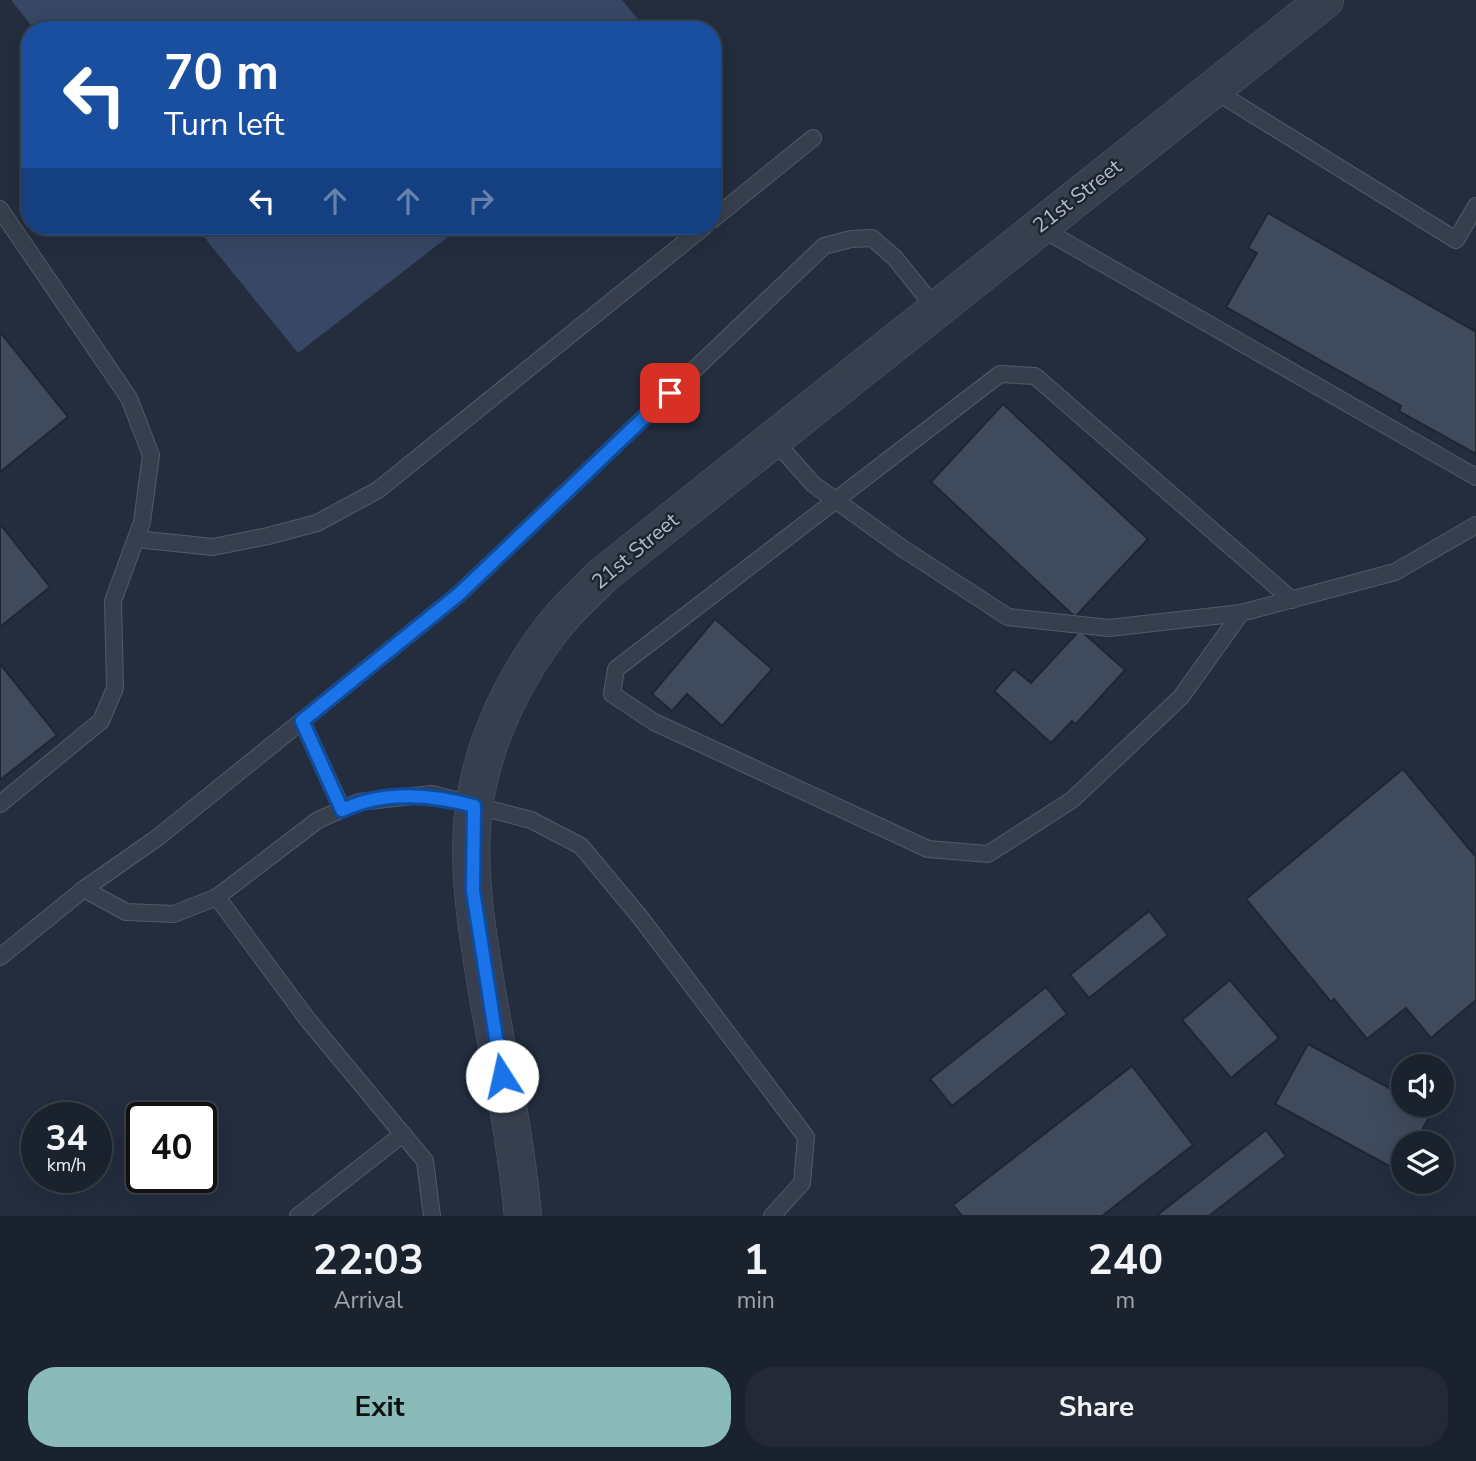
<!DOCTYPE html>
<html lang="en">
<head>
<meta charset="utf-8">
<style>
	body { margin:0; font-family:"Nunito Sans",sans-serif; background:#232a36; color:#f1f3f6; height:100vh; display:flex; flex-direction:column; font-size:26px; white-space:nowrap }
	* { box-sizing:border-box; margin:0 }
	p { font-size:23px; color:#9fa4aa }
	.icon { flex:none; width:38px; height:38px; fill:none; stroke:currentColor; stroke-width:2; stroke-linecap:round; stroke-linejoin:round }
	.map { position:relative; height:1216px; overflow:hidden }
	.drawer { display:flex; flex-direction:column; background:#1a222e; flex:1 }
	.drawer>* { flex:none }
	.banner { position:absolute; left:21px; top:21px; width:700px; height:214px; border-radius:28px; box-shadow:0 7px 28px #0002,0 0 0 2px #383f4a; background:#1a4fa0; color:#fff; overflow:hidden }
	.controls { position:absolute; left:1391px; top:1054px; display:grid; gap:14px }
	.controls a { display:grid; place-items:center; width:63px; height:63px; border-radius:50%; background:#1a222e; box-shadow:0 7px 28px #0002,0 0 0 2px #383f4a; font-size:35px }
	.speed { position:absolute; left:21px; top:1102px; display:flex; gap:14px; font-size:35px; font-weight:700; text-align:center }
	.speed>* { display:grid; place-content:center; width:91px; height:91px; border-radius:50%; background:#1a222e; box-shadow:0 7px 28px #0002,0 0 0 2px #383f4a; line-height:1 }
	.speed small { font-size:18px; font-weight:400 }
	.speed .limit { border:4px solid #111; border-radius:10px; background:#fff; color:#111 }
	.pin { position:absolute; display:grid; place-items:center; width:60px; height:60px; color:#fff; margin:-30px; border-radius:14px; box-shadow:0 4px 10px #0006 }
	.me { position:absolute; width:77px; margin:-38px; rotate:350deg; stroke-linejoin:round; filter:drop-shadow(0 0 5px #0008) }
	.turn { display:flex; align-items:center; gap:24px; height:147px; padding:0 28px; font-size:32px }
	.turn .icon { width:91px; height:91px; stroke-width:2.5 }
	.turn b { display:block; font-size:49px; line-height:60px }
	.lanes { display:flex; align-items:center; height:66px; padding:0 28px; background:#0003; justify-content:center; gap:35px; direction:ltr }
	.lanes .off { opacity:.35 }
	.eta { display:flex; justify-content:space-evenly; align-items:center; height:119px; text-align:center }
	.eta b { font-size:42px; font-weight:700; line-height:49px }
	.primary-button { display:flex; gap:14px; margin-top:auto; padding:14px 28px }
	.primary-button a { flex:1; height:80px; border-radius:28px; background:#8bbbb9; color:#111; font-size:28px; font-weight:700; line-height:80px; text-align:center }
	.primary-button a+a { background:#232a36; color:#f1f3f6 }
	.map>svg:first-child { display:block }
	.water { fill:#374765 }
	.building { fill:#3f4b5d; stroke:#1e2634; stroke-width:2 }
	.lines { fill:none; stroke-linecap:round; stroke-linejoin:round }
	.service-casing { stroke:#525a68; stroke-width:18 }
	.tertiary-casing { stroke:#525a68; stroke-width:38 }
	.service { stroke:#373f4e; stroke-width:16 }
	.tertiary { stroke:#373f4e; stroke-width:37 }
	.route-casing { stroke:#114b97; stroke-width:18 }
	.route { stroke:#1a73e8; stroke-width:12 }
	.labels { text-anchor:middle; stroke-width:5; stroke-linejoin:round; paint-order:stroke }
	.street-label { font-size:21px; fill:#b3bac9; stroke:#1c2432 }
</style>
</head>
<body>
<div class="map">
<svg width="1476" height="1216" viewBox="0 0 1476 1216">
	<rect width="100%" height="100%" fill="#232d3e"/>
	<g class="water">
		<path d="M 11,0 L 622,0 L 647,30 L 35,30 Z"/>
		<path d="M 195,226 L 462,226 L 298,353 Z"/>
	</g>
	<g class="building">
		<path d="M 1268,213 L 1476,332 L 1476,454 L 1399,411 L 1401,406 L 1226,307 L 1257,253 L 1248,248 Z"/>
		<path d="M 0,332 L 68,417 L 0,472 Z"/>
		<path d="M 1003,404 L 1148,539 L 1075,617 L 931,482 Z"/>
		<path d="M 0,524 L 50,587 L 0,627 Z"/>
		<path d="M 715,619 L 772,669 L 722,726 L 687,694 L 672,711 L 652,694 Z"/>
		<path d="M 1080,630 L 1125,670 L 1076,724 L 1072,721 L 1051,743 L 994,691 L 1014,669 L 1031,683 Z"/>
		<path d="M 0,664 L 57,735 L 0,780 Z"/>
		<path d="M 1403,769 L 1476,857 L 1476,1000 L 1431,1038 L 1406,1008 L 1367,1039 L 1334,999 L 1331,1002 L 1246,899 Z"/>
		<path d="M 1149,911 L 1168,935 L 1089,998 L 1070,975 Z"/>
		<path d="M 1230,980 L 1279,1038 L 1231,1078 L 1182,1020 Z"/>
		<path d="M 1046,987 L 1067,1014 L 952,1106 L 930,1079 Z"/>
		<path d="M 1308,1044 L 1404,1096 L 1404,1104 L 1418,1104 L 1432,1112 L 1415,1143 L 1404,1143 L 1404,1174 L 1275,1104 Z"/>
		<path d="M 1132,1066 L 1193,1145 L 1102,1216 L 962,1216 L 953,1205 Z"/>
		<path d="M 1266,1130 L 1286,1156 L 1209,1216 L 1156,1216 Z"/>
	</g>
	<g class="lines">
		<g class="service-casing">
			<g id="service">
				<path d="M 1212,89 L 1456,240 L 1476,206"/>
				<path d="M 0,209 L 129,398 L 151,455 L 142,522 L 113,601 L 115,688 L 101,721 L 0,804"/>
				<path d="M 712,220 L 813,138"/>
				<path d="M 1039,227 L 1476,477"/>
				<path d="M 773,439 L 813,484 L 902,548 L 1008,617 L 1109,628 L 1241,613 L 1395,572 L 1476,525"/>
				<path d="M 136,539 L 213,547 L 268,536 L 317,523 L 378,490 L 705,226"/>
				<path d="M 1241,613 L 1181,697 L 1072,800 L 988,854 L 928,849 L 654,722 L 612,694 L 616,669 L 1000,374 L 1035,376 L 1292,600"/>
				<path d="M 302,721 L 342,809"/>
				<path d="M 84,889 L 157,838 L 459,594 L 824,246 L 851,239 L 872,238 L 895,258 L 936,309"/>
				<path d="M 0,957 L 84,889 L 126,912 L 174,914 L 217,897"/>
				<path d="M 298,1216 L 403,1134"/>
				<path d="M 432,1216 L 425,1161 L 308,1020 L 217,897 L 318,820 L 359,802 L 432,794 L 531,820 L 581,846 L 640,917 L 806,1137 L 802,1183 L 772,1216"/>
			</g>
		</g>
		<g class="tertiary-casing">
			<path id="tertiary" d="M 523,1216 C 516,1140 500,1066 487,991 C 477,932 466,867 474,807 C 483,741 516,672 559,620 C 572,604 589,590 603,575 L 1325,0"/>
		</g>
		<use href="#service" class="service"/>
		<use href="#tertiary" class="tertiary"/>
	</g>
	<g class="lines">
		<g class="route-casing">
			<path id="route" d="M 502,1076 L 473,891 L 474,806 C 431,794 385,790 342,810 L 302,721 L 459,594 L 670,393"/>
		</g>
		<use href="#route" class="route"/>
	</g>
	<g class="labels">
		<g class="street-label">
			<text transform="translate(1077 196) rotate(-38)" y="7">21st Street</text>
			<text transform="translate(635 551) rotate(-40)" y="7">21st Street</text>
		</g>
	</g>
</svg>
<div class="controls">
<a><svg class="icon" aria-label="sound" viewBox="0 0 24 24"><path d="M4 9h4l5-4v14l-5-4H4zM17 9q2 3 0 6"/></svg></a>
<a><svg class="icon" aria-label="layers" viewBox="0 0 24 24"><path d="M12 4l9 5-9 5-9-5zM3 14l9 5 9-5"/></svg></a>
</div>
<div class="speed"><div>34<small>km/h</small></div><div class="limit">40</div></div>
<div class="pin" style="left:670px;top:393px;background:#d93025"><svg class="icon" aria-label="arrive" viewBox="0 0 24 24"><path d="M6 21V4h12l-3 4 3 4H6"/></svg></div>
<svg class="me" style="left:502px;top:1076px" viewBox="-20 -20 40 40"><circle r="19" fill="#fff"/><path d="M0-13L10 11 0 6-10 11z" fill="#1a73e8"/></svg>
<div class="banner">
<div class="turn"><svg class="icon" aria-label="left" viewBox="0 0 24 24"><path d="M17 20v-9H6M10 6l-5 5 5 5"/></svg><div><b>70 m</b>Turn left</div></div>
<div class="lanes"><svg class="icon" aria-label="left" viewBox="0 0 24 24"><path d="M17 20v-9H6M10 6l-5 5 5 5"/></svg><svg class="icon off" aria-label="ahead" viewBox="0 0 24 24"><path d="M12 20V5M6 11l6-6 6 6"/></svg><svg class="icon off" aria-label="ahead" viewBox="0 0 24 24"><path d="M12 20V5M6 11l6-6 6 6"/></svg><svg class="icon off" aria-label="right" viewBox="0 0 24 24"><path d="M7 20v-9h11M14 6l5 5-5 5"/></svg></div>
</div>
</div>
<section class="drawer">
<div class="eta">
<div><b>22:03</b><p>Arrival</p></div>
<div><b>1</b><p>min</p></div>
<div><b>240</b><p>m</p></div>
</div>
<div class="primary-button"><a>Exit</a><a>Share</a></div>
</section>
</body>
</html>
